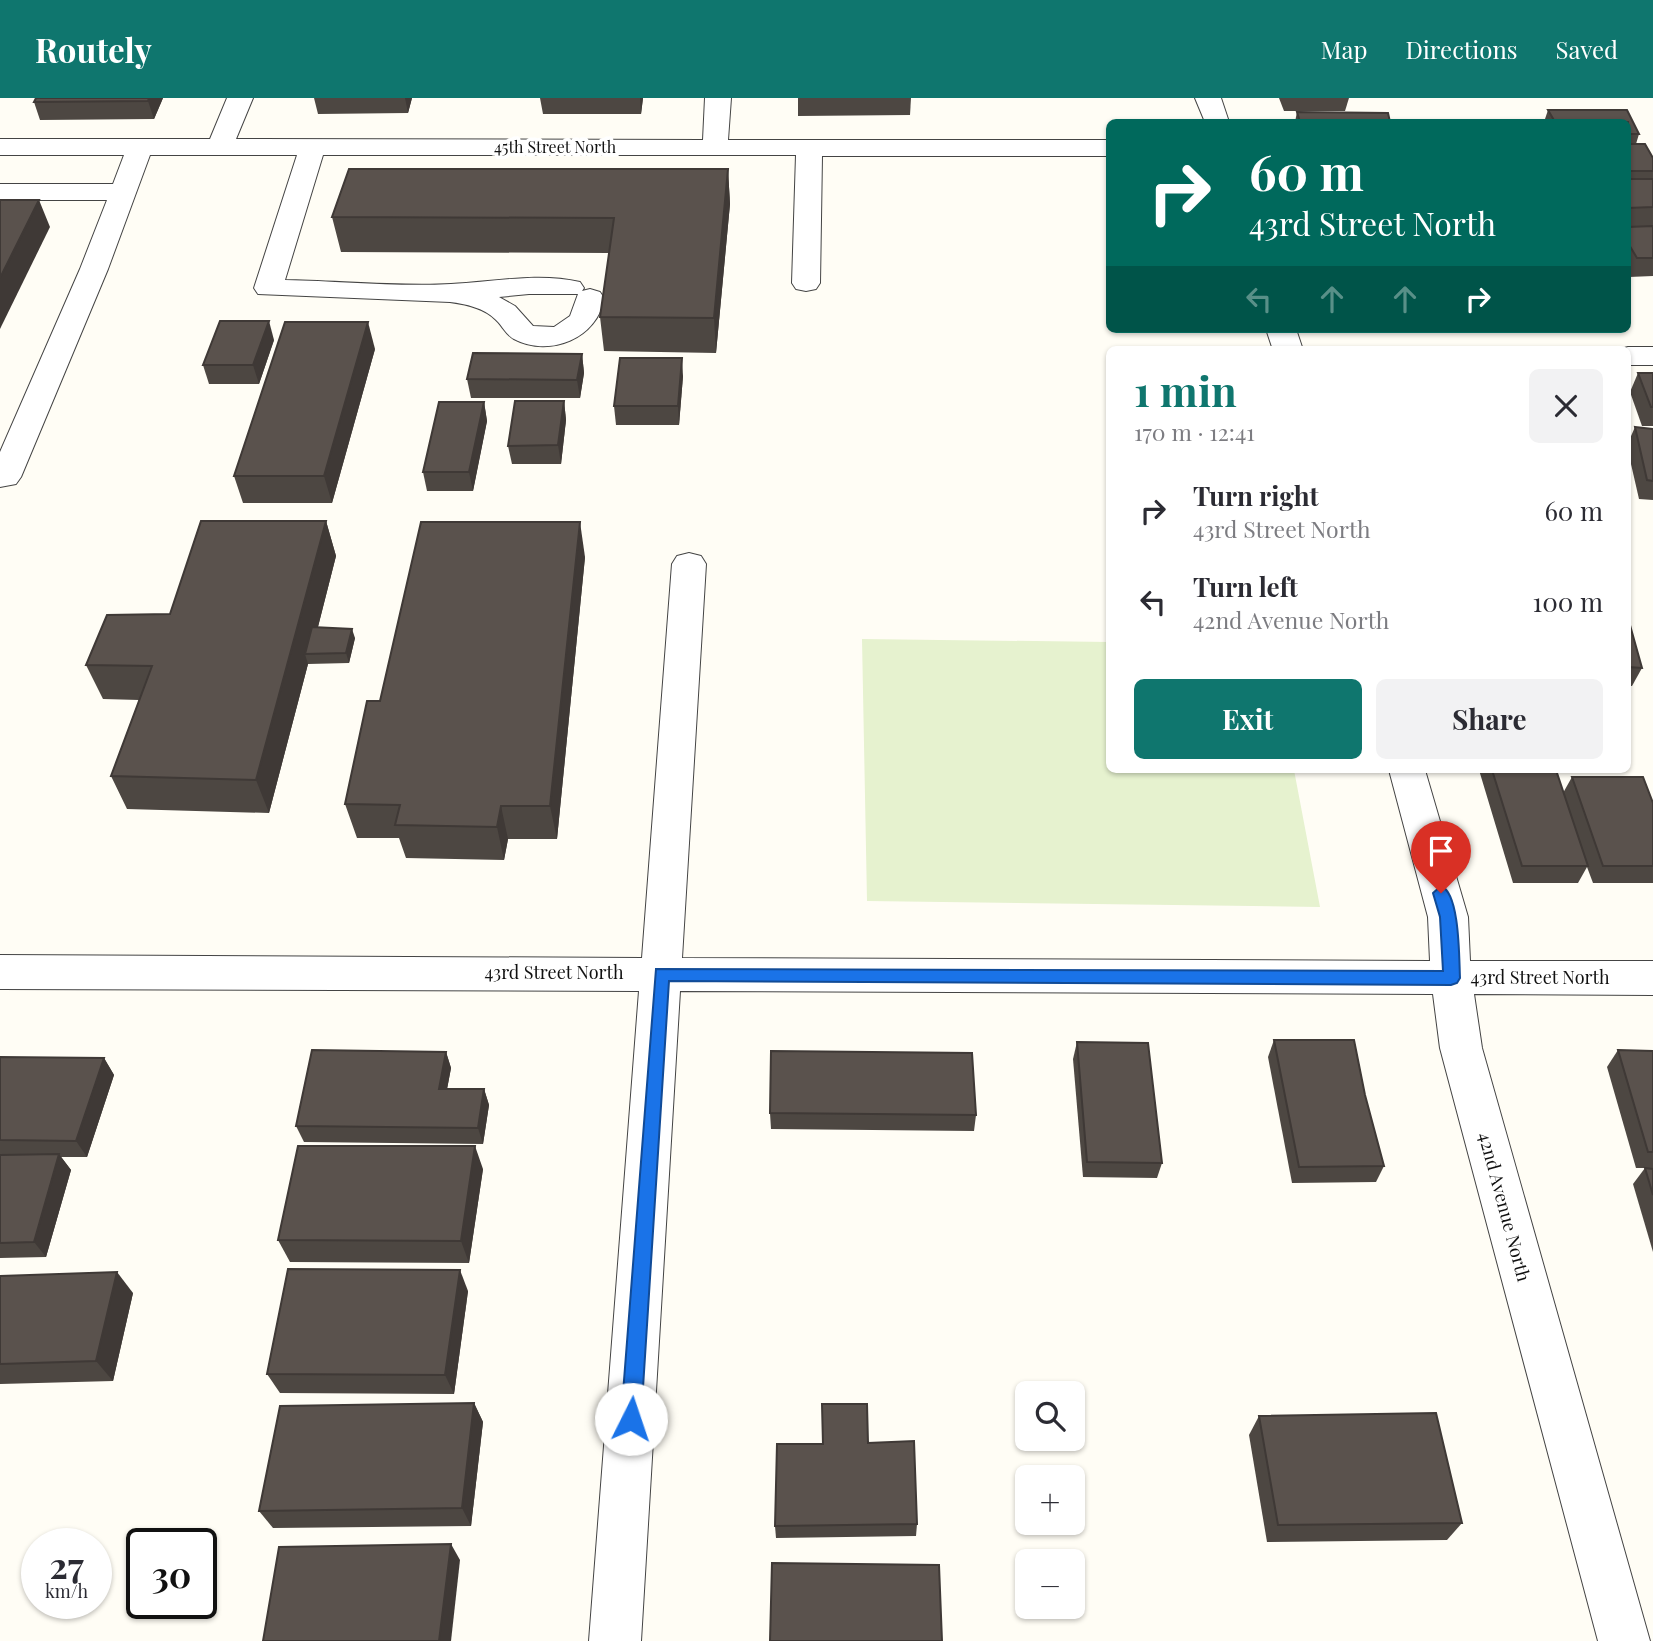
<!DOCTYPE html>
<html lang="en">
<head>
<meta charset="utf-8">
<style>
	body { margin:0; font-family:"Playfair Display",serif; background:#f2f2f3; color:#2b2b33; height:100vh; display:flex; flex-direction:column; font-size:26px; white-space:nowrap }
	* { box-sizing:border-box; margin:0 }
	p { font-size:23px; color:#7c7c81 }
	.icon { flex:none; width:38px; height:38px; fill:none; stroke:currentColor; stroke-width:2; stroke-linecap:round; stroke-linejoin:round }
	.map { position:relative; flex:1; overflow:hidden }
	.sheet { position:absolute; left:1106px; top:248px; width:525px; height:427px; display:flex; flex-direction:column; background:#fff; border-radius:10px; box-shadow:0 2px 5px #0004 }
	.sheet>* { flex:none }
	.hud { position:absolute; left:1106px; top:21px; width:525px; height:214px; border-radius:10px; box-shadow:0 2px 5px #0004; background:#00695c; color:#fff; overflow:hidden }
	.tools { position:absolute; left:1015px; top:1283px; display:grid; gap:14px }
	.tools a { display:grid; place-items:center; width:70px; height:70px; border-radius:10px; background:#fff; box-shadow:0 2px 5px #0004; font-size:35px }
	.speed { position:absolute; left:21px; top:1430px; display:flex; gap:14px; font-size:35px; font-weight:700; text-align:center }
	.speed>* { display:grid; place-content:center; width:91px; height:91px; border-radius:50%; background:#fff; box-shadow:0 2px 5px #0004; line-height:1 }
	.speed small { font-size:18px; font-weight:400 }
	.speed .limit { border:4px solid #111; border-radius:10px; background:#fff; color:#111 }
	.pin { position:absolute; display:grid; place-items:center; width:60px; height:60px; color:#fff; margin:-72px -30px; border-radius:50% 50% 50% 0; rotate:-45deg; box-shadow:0 0 7px #0007 }
	.pin .icon { rotate:45deg }
	.me { position:absolute; width:77px; margin:-38px; rotate:4deg; stroke-linejoin:round; filter:drop-shadow(0 0 5px #0008) }
	.turn { display:flex; align-items:center; gap:24px; height:147px; padding:0 28px; font-size:32px }
	.turn .icon { width:91px; height:91px; stroke-width:2.5 }
	.turn b { display:block; font-size:49px; line-height:60px }
	.lanes { display:flex; align-items:center; height:66px; padding:0 28px; background:#0003; justify-content:center; gap:35px; direction:ltr }
	.lanes .off { opacity:.35 }
	.round { display:grid; place-items:center; flex:none; width:74px; height:74px; border-radius:10px; background:#f2f2f3 }
	.head { display:flex; align-items:center; justify-content:space-between; height:119px; padding:0 28px }
	h1 { font-size:42px; font-weight:700; line-height:52px; color:#0f766e }
	.cta { display:flex; gap:14px; margin-top:auto; padding:14px 28px }
	.cta a { flex:1; height:80px; border-radius:10px; background:#0f766e; color:#fff; font-size:28px; font-weight:700; line-height:80px; text-align:center }
	.cta a+a { background:#f2f2f3; color:#2b2b33 }
	ul { padding:0; list-style:none }
	li { display:flex; align-items:center; gap:21px; height:91px; padding:0 28px }
	li div { flex:1 }
	li b { display:block; font-size:26px }
	li em { font-style:normal }
	header { display:flex; align-items:center; gap:42px; box-sizing:border-box; height:98px; padding:0 35px; background:#0f766e; color:#fff }
	header strong { font-size:33px }
	nav { display:flex; gap:38px; margin-inline-start:auto; font-size:24px }
	.map>svg:first-child { display:block }
	.pitch { fill:#e6f2cf }
	.lines { fill:none; stroke-linecap:round; stroke-linejoin:round }
	.minor-casing { stroke:#444; stroke-width:2 }
	.minor { fill:#fff; fill-rule:evenodd }
	.wall { fill:#4d4742 }
	.shaded-wall { fill:#3f3936 }
	.building { fill:#5a524d; stroke:#3f3936; stroke-width:2 }
	.route { fill:#1a73e8; stroke:#114b97; stroke-width:2 }
	.labels { text-anchor:middle; stroke-width:7; stroke-linejoin:round; paint-order:stroke }
	.far-street-label { font-size:16px; fill:#111; stroke:#fff }
	.street-label { font-size:18px; fill:#111; stroke:#fff }
</style>
</head>
<body>
<header>
<strong>Routely</strong>
<nav><a>Map</a><a>Directions</a><a>Saved</a></nav>
</header>
<div class="map">
<svg width="1653" height="1543" viewBox="0 0 1653 1543">
	<rect width="100%" height="100%" fill="#fffdf5"/>
	<path class="pitch" d="M 862,541 L 1109,544 L 1110,672 L 1294,672 L 1320,809 L 867,803 Z"/>
	<g class="lines">
		<g class="minor-casing">
			<g id="minor">
				<path d="M 227,0 L 253,0 L 236,41 L 703,42 L 705,0 L 731,0 L 728,42 L 1110,42 L 1110,58 L 822,58 L 820,185 L 816,191 L 806,193 L 796,191 L 792,185 L 796,57 L 323,57 L 285,182 C 340,183 396,189 451,186 C 494,184 538,174 580,184 L 584,190 L 582,193 L 590,191 L 600,194 L 604,200 C 598,240 550,260 514,241 C 506,237 502,227 495,221 C 484,210 466,206 450,204 L 258,196 L 254,190 L 297,57 L 150,57 L 108,171 L 21,379 L 16,386 L 0,389 L 0,354 L 80,171 L 107,102 L 0,102 L 0,86 L 113,86 L 124,57 L 0,57 L 0,41 L 210,41 ZM 529,196 L 578,196 L 570,218 L 554,229 L 533,228 L 515,208 L 499,199 Z"/>
				<path d="M 1195,0 L 1221,0 L 1229,24 L 1205,24 Z"/>
				<path d="M 1266,231 L 1296,231 L 1303,252 L 1273,252 Z"/>
				<path d="M 1628,249 L 1653,249 L 1653,267 L 1628,267 L 1628,252 L 1617,252 Z"/>
				<path d="M 689,455 L 701,458 L 706,466 L 682,860 L 1430,863 L 1428,819 L 1389,672 L 1425,672 L 1468,819 L 1470,863 L 1653,863 L 1653,897 L 1474,896 L 1482,950 L 1650,1543 L 1598,1543 L 1440,950 L 1433,896 L 680,893 L 641,1543 L 589,1543 L 639,893 L 0,891 L 0,857 L 642,860 L 672,466 L 677,458 Z"/>
			</g>
		</g>
		<use href="#minor" class="minor"/>
	</g>
	<g class="wall">
		<path d="M 36,0 L 163,0 L 154,21 L 40,22 L 34,4 Z"/>
		<path d="M 314,0 L 412,0 L 408,15 L 318,16 Z"/>
		<path d="M 540,0 L 643,0 L 641,16 L 543,16 Z"/>
		<path d="M 798,0 L 911,0 L 910,17 L 798,18 Z"/>
		<path d="M 1279,0 L 1349,0 L 1345,13 L 1284,13 Z"/>
		<path d="M 1548,12 L 1627,12 L 1639,36 L 1636,46 L 1645,46 L 1653,60 L 1653,128 L 1628,128 L 1628,24 L 1544,24 Z"/>
		<path d="M 1297,14 L 1390,24 L 1295,24 Z"/>
		<path d="M 728,71 L 730,106 L 716,255 L 604,253 L 600,219 L 609,155 L 341,154 L 332,119 Z"/>
		<path d="M 1653,128 L 1653,178 L 1629,179 L 1628,176 L 1628,129 Z"/>
		<path d="M 274,242 L 259,286 L 209,286 L 203,267 Z"/>
		<path d="M 375,251 L 332,405 L 243,405 L 234,378 Z"/>
		<path d="M 582,256 L 584,275 L 580,300 L 471,300 L 467,281 Z"/>
		<path d="M 1638,275 L 1653,275 L 1653,328 L 1642,328 L 1630,294 Z"/>
		<path d="M 683,278 L 679,327 L 616,327 L 614,308 Z"/>
		<path d="M 564,303 L 566,322 L 561,366 L 512,366 L 508,348 Z"/>
		<path d="M 484,304 L 487,323 L 473,393 L 427,393 L 423,374 Z"/>
		<path d="M 1635,329 L 1653,331 L 1653,402 L 1639,401 L 1628,353 L 1628,345 Z"/>
		<path d="M 326,423 L 336,458 L 318,529 L 355,540 L 349,565 L 308,566 L 269,715 L 127,711 L 111,678 L 139,602 L 103,601 L 86,567 L 170,516 Z"/>
		<path d="M 585,459 L 557,741 L 508,741 L 504,762 L 406,760 L 399,740 L 357,740 L 345,706 L 380,603 Z"/>
		<path d="M 1628,520 L 1642,570 L 1632,588 L 1628,588 Z"/>
		<path d="M 1479,672 L 1556,672 L 1563,695 L 1572,679 L 1653,705 L 1653,785 L 1593,785 L 1587,769 L 1578,785 L 1513,785 Z"/>
		<path d="M 1274,942 L 1365,997 L 1384,1068 L 1376,1084 L 1292,1085 L 1268,959 Z"/>
		<path d="M 1077,944 L 1162,1065 L 1157,1080 L 1083,1079 L 1073,961 Z"/>
		<path d="M 1618,952 L 1653,953 L 1653,1070 L 1636,1070 L 1607,969 Z"/>
		<path d="M 446,954 L 451,970 L 447,991 L 484,991 L 489,1007 L 483,1046 L 304,1044 L 296,1028 Z"/>
		<path d="M 0,959 L 104,960 L 114,977 L 87,1059 L 61,1059 L 71,1072 L 46,1159 L 0,1160 Z"/>
		<path d="M 770,1015 L 976,1017 L 974,1033 L 771,1031 Z"/>
		<path d="M 1645,1070 L 1653,1071 L 1653,1154 L 1633,1086 Z"/>
		<path d="M 483,1071 L 469,1165 L 290,1164 L 278,1142 Z"/>
		<path d="M 0,1178 L 133,1195 L 113,1283 L 0,1286 Z"/>
		<path d="M 468,1193 L 454,1296 L 280,1295 L 267,1276 Z"/>
		<path d="M 474,1305 L 483,1324 L 471,1428 L 273,1430 L 259,1413 Z"/>
		<path d="M 1259,1318 L 1462,1425 L 1447,1442 L 1267,1444 L 1249,1337 Z"/>
		<path d="M 868,1345 L 917,1426 L 916,1438 L 776,1440 L 775,1428 L 823,1346 Z"/>
	</g>
	<g class="shaded-wall">
		<path d="M 149,0 L 163,0 L 154,21 L 148,3 Z"/>
		<path d="M 405,0 L 412,0 L 408,15 Z"/>
		<path d="M 640,0 L 643,0 L 641,16 Z"/>
		<path d="M 728,71 L 730,106 L 716,255 L 714,220 Z"/>
		<path d="M 39,102 L 50,129 L 0,231 L 0,180 Z"/>
		<path d="M 269,223 L 274,242 L 259,286 L 253,267 Z"/>
		<path d="M 368,224 L 375,251 L 332,405 L 324,378 Z"/>
		<path d="M 582,256 L 584,275 L 580,300 L 577,282 Z"/>
		<path d="M 682,260 L 683,278 L 679,327 L 678,308 Z"/>
		<path d="M 564,303 L 566,322 L 561,366 L 558,347 Z"/>
		<path d="M 484,304 L 487,323 L 473,393 L 469,374 Z"/>
		<path d="M 326,423 L 336,458 L 311,556 L 305,556 L 308,566 L 269,715 L 256,682 Z"/>
		<path d="M 580,424 L 585,459 L 557,741 L 550,708 Z"/>
		<path d="M 352,531 L 355,540 L 349,565 L 346,555 Z"/>
		<path d="M 501,708 L 508,741 L 504,762 L 497,729 Z"/>
		<path d="M 446,954 L 451,970 L 444,1007 L 439,991 Z"/>
		<path d="M 104,960 L 114,977 L 87,1059 L 76,1043 Z"/>
		<path d="M 484,991 L 489,1007 L 483,1046 L 478,1030 Z"/>
		<path d="M 475,1048 L 483,1071 L 469,1165 L 461,1143 Z"/>
		<path d="M 59,1056 L 71,1072 L 46,1159 L 34,1144 Z"/>
		<path d="M 460,1172 L 468,1193 L 454,1296 L 445,1277 Z"/>
		<path d="M 117,1174 L 133,1195 L 113,1283 L 96,1263 Z"/>
		<path d="M 474,1305 L 483,1324 L 471,1428 L 462,1410 Z"/>
		<path d="M 451,1446 L 460,1462 L 451,1543 L 439,1543 Z"/>
	</g>
	<g class="building">
		<path d="M 36,0 L 149,0 L 148,3 L 34,4 Z"/>
		<path d="M 1548,12 L 1627,12 L 1639,36 L 1628,36 L 1628,24 L 1555,24 Z"/>
		<path d="M 1297,14 L 1388,15 L 1390,24 L 1300,24 Z"/>
		<path d="M 1628,46 L 1645,46 L 1653,60 L 1653,73 L 1628,73 Z"/>
		<path d="M 349,71 L 728,71 L 714,220 L 600,219 L 614,120 L 332,119 Z"/>
		<path d="M 1628,81 L 1653,81 L 1653,109 L 1628,110 Z"/>
		<path d="M 0,102 L 39,102 L 0,180 Z"/>
		<path d="M 1653,128 L 1653,160 L 1637,160 L 1628,145 L 1628,129 Z"/>
		<path d="M 220,223 L 269,223 L 253,267 L 203,267 Z"/>
		<path d="M 285,224 L 368,224 L 324,378 L 234,378 Z"/>
		<path d="M 473,255 L 582,256 L 577,282 L 467,281 Z"/>
		<path d="M 620,260 L 682,260 L 678,308 L 614,308 Z"/>
		<path d="M 1638,275 L 1653,275 L 1653,309 L 1651,309 Z"/>
		<path d="M 515,303 L 564,303 L 558,347 L 508,348 Z"/>
		<path d="M 439,304 L 484,304 L 469,374 L 423,374 Z"/>
		<path d="M 1635,329 L 1653,331 L 1653,383 L 1647,382 Z"/>
		<path d="M 201,423 L 326,423 L 256,682 L 111,678 L 152,568 L 86,567 L 107,517 L 170,516 Z"/>
		<path d="M 421,424 L 580,424 L 550,708 L 501,708 L 497,729 L 395,727 L 400,707 L 345,706 L 367,603 L 380,603 Z"/>
		<path d="M 1628,520 L 1642,570 L 1628,569 Z"/>
		<path d="M 312,529 L 352,531 L 346,555 L 305,556 Z"/>
		<path d="M 1492,672 L 1556,672 L 1588,768 L 1522,768 Z"/>
		<path d="M 1572,679 L 1643,679 L 1653,705 L 1653,768 L 1603,768 Z"/>
		<path d="M 1274,942 L 1354,942 L 1365,997 L 1384,1068 L 1299,1069 Z"/>
		<path d="M 1077,944 L 1148,945 L 1162,1065 L 1087,1064 Z"/>
		<path d="M 312,952 L 446,954 L 439,991 L 484,991 L 478,1030 L 296,1028 Z"/>
		<path d="M 1618,952 L 1653,953 L 1653,1054 L 1648,1054 Z"/>
		<path d="M 771,953 L 972,955 L 976,1017 L 770,1015 Z"/>
		<path d="M 0,959 L 104,960 L 76,1043 L 0,1042 Z"/>
		<path d="M 298,1048 L 475,1048 L 461,1143 L 278,1142 Z"/>
		<path d="M 59,1056 L 34,1144 L 0,1145 L 0,1057 Z"/>
		<path d="M 1645,1070 L 1653,1071 L 1653,1097 Z"/>
		<path d="M 288,1171 L 460,1172 L 445,1277 L 267,1276 Z"/>
		<path d="M 117,1174 L 96,1263 L 0,1266 L 0,1178 Z"/>
		<path d="M 474,1305 L 462,1410 L 259,1413 L 280,1308 Z"/>
		<path d="M 822,1306 L 867,1306 L 868,1345 L 914,1343 L 917,1426 L 775,1428 L 777,1346 L 823,1346 Z"/>
		<path d="M 1436,1315 L 1462,1425 L 1278,1427 L 1259,1318 Z"/>
		<path d="M 451,1446 L 439,1543 L 263,1543 L 279,1449 Z"/>
		<path d="M 772,1465 L 939,1467 L 942,1543 L 770,1543 Z"/>
	</g>
	<path class="route" d="M 1441,788 C 1460,795 1459,861 1460,880 L 1457,885 L 1451,887 L 669,883 L 641,1321 L 638,1328 L 631,1331 L 624,1328 L 621,1321 L 656,871 L 1443,873 L 1440,819 L 1433,795 Z"/>
	<g class="labels">
		<g class="far-street-label">
			<text x="555" y="55">45th Street North</text>
		</g>
		<g class="street-label">
			<text x="554" y="881">43rd Street North</text>
			<text x="1540" y="886">43rd Street North</text>
			<text transform="translate(1504 1109) rotate(75)" y="6">42nd Avenue North</text>
		</g>
	</g>
</svg>
<div class="tools">
<a><svg class="icon" aria-label="search" viewBox="0 0 24 24"><circle cx="10" cy="10" r="6"/><path d="M15 15l6 6"/></svg></a>
<a>+</a>
<a>−</a>
</div>
<div class="speed"><div>27<small>km/h</small></div><div class="limit">30</div></div>
<div class="pin" style="left:1441px;top:795px;background:#d93025"><svg class="icon" aria-label="arrive" viewBox="0 0 24 24"><path d="M6 21V4h12l-3 4 3 4H6"/></svg></div>
<svg class="me" style="left:631px;top:1321px" viewBox="-20 -20 40 40"><circle r="19" fill="#fff"/><path d="M0-13L10 11 0 6-10 11z" fill="#1a73e8"/></svg>
<div class="hud">
<div class="turn"><svg class="icon" aria-label="right" viewBox="0 0 24 24"><path d="M7 20v-9h11M14 6l5 5-5 5"/></svg><div><b>60 m</b>43rd Street North</div></div>
<div class="lanes"><svg class="icon off" aria-label="left" viewBox="0 0 24 24"><path d="M17 20v-9H6M10 6l-5 5 5 5"/></svg><svg class="icon off" aria-label="ahead" viewBox="0 0 24 24"><path d="M12 20V5M6 11l6-6 6 6"/></svg><svg class="icon off" aria-label="ahead" viewBox="0 0 24 24"><path d="M12 20V5M6 11l6-6 6 6"/></svg><svg class="icon" aria-label="right" viewBox="0 0 24 24"><path d="M7 20v-9h11M14 6l5 5-5 5"/></svg></div>
</div>
<section class="sheet">
<div class="head"><div><h1>1 min</h1><p>170 m · 12:41</p></div><a class="round"><svg class="icon" aria-label="close" viewBox="0 0 24 24"><path d="M6 6l12 12M18 6L6 18"/></svg></a></div>
<ul>
<li><svg class="icon" aria-label="right" viewBox="0 0 24 24"><path d="M7 20v-9h11M14 6l5 5-5 5"/></svg><div><b>Turn right</b><p>43rd Street North</p></div><em>60 m</em></li>
<li><svg class="icon" aria-label="left" viewBox="0 0 24 24"><path d="M17 20v-9H6M10 6l-5 5 5 5"/></svg><div><b>Turn left</b><p>42nd Avenue North</p></div><em>100 m</em></li>
</ul>
<div class="cta"><a>Exit</a><a>Share</a></div>
</section>
</div>
</body>
</html>
